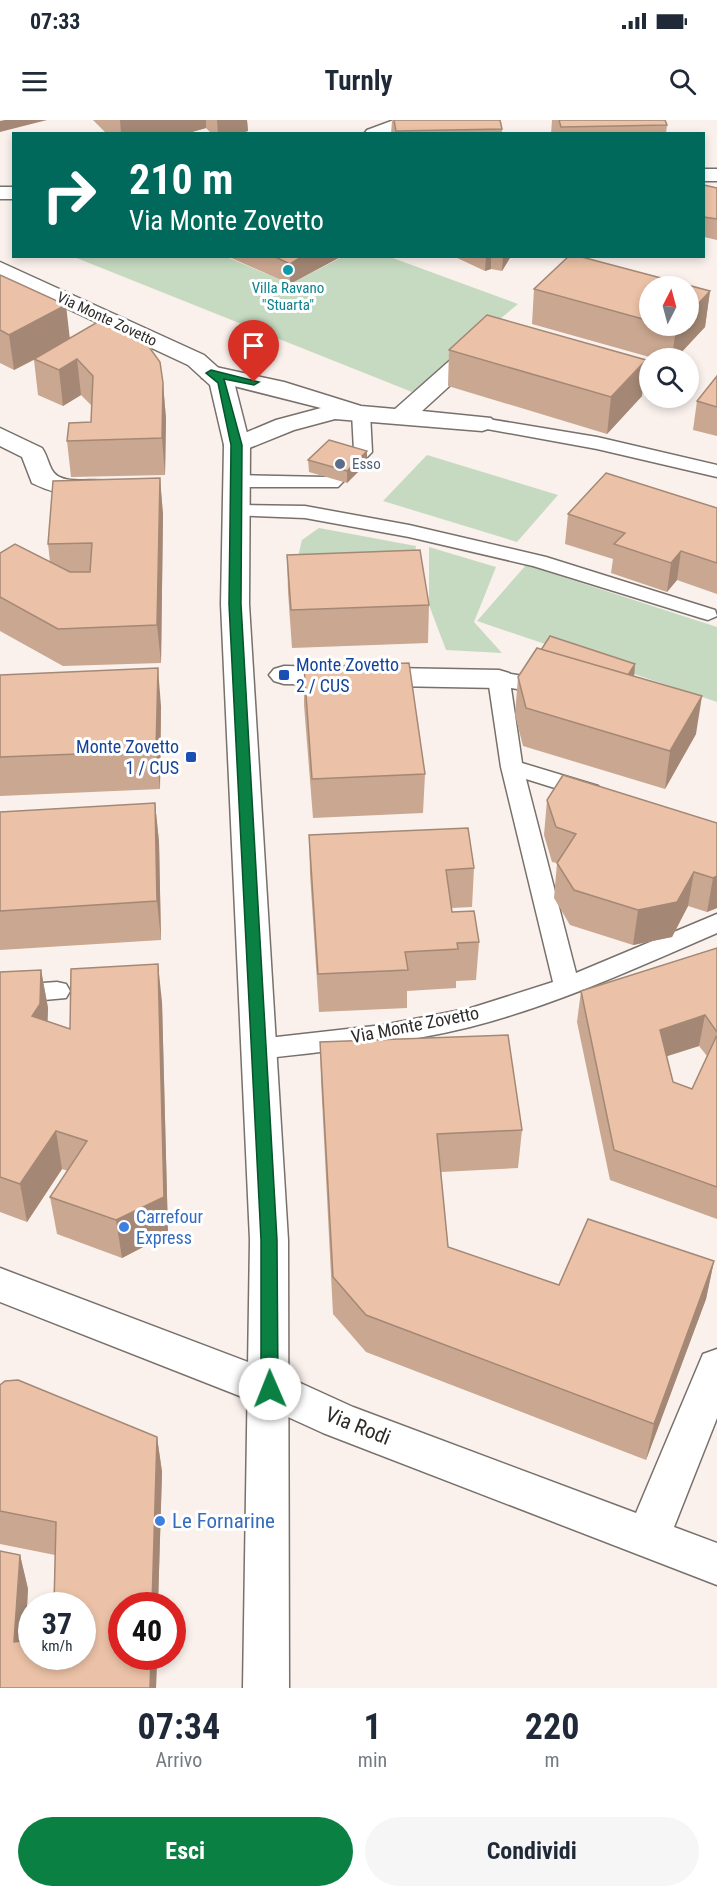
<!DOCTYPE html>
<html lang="it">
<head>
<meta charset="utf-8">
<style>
	body { margin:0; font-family:"Roboto Condensed",sans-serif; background:#f6f6f7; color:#1f2937; height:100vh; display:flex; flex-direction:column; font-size:22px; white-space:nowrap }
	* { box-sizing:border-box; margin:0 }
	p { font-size:20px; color:#747a83 }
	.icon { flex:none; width:33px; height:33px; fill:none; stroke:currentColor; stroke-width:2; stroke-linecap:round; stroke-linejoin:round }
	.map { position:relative; height:1568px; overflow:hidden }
	.sheet { display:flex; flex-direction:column; background:#fff; flex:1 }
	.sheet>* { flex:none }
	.banner { position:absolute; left:12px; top:12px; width:693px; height:126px; border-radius:0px; box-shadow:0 3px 9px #0003; background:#00695c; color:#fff; overflow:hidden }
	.needle { width:39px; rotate:6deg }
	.controls { position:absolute; left:639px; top:156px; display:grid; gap:12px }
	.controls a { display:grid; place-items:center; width:60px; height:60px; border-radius:50%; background:#fff; box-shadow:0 3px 9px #0003; font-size:30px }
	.speed { position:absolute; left:18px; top:1472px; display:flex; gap:12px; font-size:30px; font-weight:700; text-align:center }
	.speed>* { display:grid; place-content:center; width:78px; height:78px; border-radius:50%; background:#fff; box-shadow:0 3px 9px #0003; line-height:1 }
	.speed small { font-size:15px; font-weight:400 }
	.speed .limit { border:9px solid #d22; background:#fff; color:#111 }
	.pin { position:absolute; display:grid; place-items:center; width:51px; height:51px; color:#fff; margin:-62px -26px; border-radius:50% 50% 50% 0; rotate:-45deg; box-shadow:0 0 6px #0007 }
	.pin .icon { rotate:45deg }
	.me { position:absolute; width:66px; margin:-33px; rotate:359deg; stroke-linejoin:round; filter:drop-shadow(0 0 4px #0008) }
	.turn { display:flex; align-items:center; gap:21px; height:126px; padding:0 18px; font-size:27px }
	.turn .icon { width:78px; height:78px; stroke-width:2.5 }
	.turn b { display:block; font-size:42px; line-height:51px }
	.eta { display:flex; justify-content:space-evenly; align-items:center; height:102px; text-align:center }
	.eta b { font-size:36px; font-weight:700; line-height:42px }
	.cta { display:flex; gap:12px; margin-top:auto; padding:12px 18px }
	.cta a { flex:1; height:69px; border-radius:36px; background:#0b8043; color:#fff; font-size:24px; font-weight:700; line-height:69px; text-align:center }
	.cta a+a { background:#f6f6f7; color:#1f2937 }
	.status { display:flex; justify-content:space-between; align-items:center; height:42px; padding:0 30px; background:#fff; direction:ltr }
	.status svg { height:16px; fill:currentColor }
	header { display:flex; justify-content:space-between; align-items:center; height:78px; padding:0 18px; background:#fff; font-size:27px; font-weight:700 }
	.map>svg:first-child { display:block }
	.green { fill:#c6dac1 }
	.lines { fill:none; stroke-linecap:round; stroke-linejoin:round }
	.service-casing { stroke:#77706b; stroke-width:3 }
	.minor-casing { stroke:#77706b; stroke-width:3 }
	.tertiary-casing { stroke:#77706b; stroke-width:3 }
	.service { fill:#fff; fill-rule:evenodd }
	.minor { fill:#fff; fill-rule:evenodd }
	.tertiary { fill:#fff; fill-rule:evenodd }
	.wall { fill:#caa790; fill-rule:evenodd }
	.shaded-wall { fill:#a48875 }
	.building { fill:#ebc2a7; stroke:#a48875; stroke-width:1.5 }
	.route { fill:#0b8043; stroke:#07532c; stroke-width:1.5 }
	.culture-dot { fill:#0f9aa8; stroke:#fff; stroke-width:2 }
	.service-dot { fill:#5c6f8a; stroke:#fff; stroke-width:2 }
	.transit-dot { fill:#1a4fb4; stroke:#fff; stroke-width:2 }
	.shop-dot { fill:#3f7fe0; stroke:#fff; stroke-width:2 }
	.labels { text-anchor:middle; stroke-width:6; stroke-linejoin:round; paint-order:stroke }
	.far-culture-label { font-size:15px; fill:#0d838f; stroke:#fff }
	.far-street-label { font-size:15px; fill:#2e2b29; stroke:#fff }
	.far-service-label { font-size:15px; fill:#4e5e75; stroke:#fff; text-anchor:start }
	.transit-label { font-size:18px; fill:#164399; stroke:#fff; text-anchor:start }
	.street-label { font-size:18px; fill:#2e2b29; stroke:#fff }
	.shop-label { font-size:18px; fill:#366cbe; stroke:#fff; text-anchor:start }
	.near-street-label { font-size:21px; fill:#2e2b29; stroke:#fff }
	.near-shop-label { font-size:21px; fill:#366cbe; stroke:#fff; text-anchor:start }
</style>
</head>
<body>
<div class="status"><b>07:33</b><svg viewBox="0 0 49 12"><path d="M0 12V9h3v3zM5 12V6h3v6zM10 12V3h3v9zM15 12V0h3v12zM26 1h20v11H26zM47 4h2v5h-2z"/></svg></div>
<header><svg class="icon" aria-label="menu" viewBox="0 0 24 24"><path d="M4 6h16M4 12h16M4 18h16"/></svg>Turnly<svg class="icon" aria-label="search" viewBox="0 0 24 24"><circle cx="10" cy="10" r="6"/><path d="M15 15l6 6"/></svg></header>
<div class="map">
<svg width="717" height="1568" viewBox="0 0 717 1568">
	<rect width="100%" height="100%" fill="#faf1ec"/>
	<g class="green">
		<path d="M 74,137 L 227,137 L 290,164 L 342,137 L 390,137 L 518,184 L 412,272 Z"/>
		<path d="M 427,335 L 558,375 L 517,422 L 383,381 Z"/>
		<path d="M 319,408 L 416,426 L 411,454 L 298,437 L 302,420 Z"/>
		<path d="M 429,427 L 496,447 L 474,502 L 502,533 L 446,530 L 429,485 Z"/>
		<path d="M 526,445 L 717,507 L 717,582 L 477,501 Z"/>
	</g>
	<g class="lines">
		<g class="service-casing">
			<g id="service">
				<path d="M 361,288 L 370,293 L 372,332 L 338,367 L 235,367 L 226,361 L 235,355 L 326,357 L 354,331 L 352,293 Z"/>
				<path d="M 482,298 L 597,317 L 717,345 L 717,357 L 597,329 L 476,307 L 473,303 Z"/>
				<path d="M 235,385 L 305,386 L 409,405 L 546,437 L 715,490 L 717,496 L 708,500 L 701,498 L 533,446 L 409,417 L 305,398 L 228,395 L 225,391 L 228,387 Z"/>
				<path d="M 499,552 L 548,560 L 556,562 L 559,567 L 556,572 L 548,574 L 511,568 L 522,643 L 598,666 L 601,671 L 598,676 L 590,679 L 526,659 L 576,853 L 717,794 L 717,813 C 636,848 556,885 470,907 C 401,924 330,931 259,939 L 250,936 L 246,929 L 250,922 L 259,919 L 383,905 L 471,888 L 553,862 L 501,647 L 488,559 L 491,554 Z"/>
				<path d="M 57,862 L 66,864 L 70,871 L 66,878 L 0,884 L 0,866 Z"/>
			</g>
		</g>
		<g class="minor-casing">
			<g id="minor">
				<path d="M 394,0 L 423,0 C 412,16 382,14 364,14 L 367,10 Z"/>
				<rect x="704" y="49" width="13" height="12"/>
				<rect x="0" y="67" width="14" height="12"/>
				<path d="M 481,218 L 489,220 L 493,225 L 489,230 L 422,291 L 491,298 L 495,303 L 491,308 L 482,311 L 335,299 L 294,310 L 237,333 L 228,330 L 224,325 L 228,320 L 276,300 L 321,288 L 202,258 L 199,253 L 202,248 L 211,246 L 284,262 L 361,286 L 395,289 L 473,220 Z"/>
				<path d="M 0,308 L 42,328 C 47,335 48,343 52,350 C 60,366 92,358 107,361 L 111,367 L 107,373 C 81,379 56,375 32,363 L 22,337 L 0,326 Z"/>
				<path d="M 284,546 L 499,550 L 509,553 L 514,559 L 509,565 L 499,568 L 284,564 L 274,561 L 269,555 L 274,549 Z"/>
				<path d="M 0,1148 L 285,1256 L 353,1287 L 636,1393 L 703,1234 L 717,1229 L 717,1298 L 674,1407 L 717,1423 L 717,1465 L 323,1313 L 255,1282 L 0,1182 Z"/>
			</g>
		</g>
		<g class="tertiary-casing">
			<path id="tertiary" d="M 0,142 L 204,235 L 234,262 L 250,325 L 249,484 L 288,1120 L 289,1568 L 243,1568 L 250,1120 L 221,484 L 224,325 L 210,265 L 188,245 L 0,157 Z"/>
		</g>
		<use href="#service" class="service"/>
		<use href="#minor" class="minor"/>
		<use href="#tertiary" class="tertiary"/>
	</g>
	<g class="wall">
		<path d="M 93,0 L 247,0 L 248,11 L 238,14 L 212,14 L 206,8 L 185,14 L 107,14 Z"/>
		<path d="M 392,0 L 500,0 L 502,9 L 502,14 L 391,14 Z"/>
		<path d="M 552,0 L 665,0 L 667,5 L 666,14 L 551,14 Z"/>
		<path d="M 704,65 L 717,68 L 717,120 L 704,117 Z"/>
		<path d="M 227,136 L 342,136 L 290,164 Z"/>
		<path d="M 453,136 L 511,136 L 502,151 L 491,149 L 485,151 Z"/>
		<path d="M 569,136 L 578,136 L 710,171 L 705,207 L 676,238 L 653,238 L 532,204 L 534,169 ZM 650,166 L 688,166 L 688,206 L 650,206 Z"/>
		<path d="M 0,155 L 70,218 L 163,263 L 166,299 L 165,355 L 71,357 L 67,321 L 91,302 L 92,286 L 81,275 L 63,286 L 38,275 L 34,240 L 14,250 L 0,243 Z"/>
		<path d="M 449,230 L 642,276 L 607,314 L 448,266 Z"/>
		<path d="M 717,256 L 717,316 L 693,310 L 697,281 Z"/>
		<path d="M 308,340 L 367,343 L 347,363 L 309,352 Z"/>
		<path d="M 160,358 L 163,395 L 161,543 L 63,546 L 0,511 L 0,433 L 50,442 L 48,424 Z"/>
		<path d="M 717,388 L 717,474 L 677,460 L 667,472 L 611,453 L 613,439 L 565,424 L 568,394 Z"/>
		<path d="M 287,435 L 429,485 L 428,523 L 292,528 L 288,472 Z"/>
		<path d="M 635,544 L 634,556 L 696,614 L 665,669 L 523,626 L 515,595 L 518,557 Z"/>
		<path d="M 304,547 L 425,654 L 423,693 L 313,698 L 304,585 Z"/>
		<path d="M 0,555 L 161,586 L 160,669 L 0,676 Z"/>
		<path d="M 547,680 L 717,703 L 717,788 L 707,792 L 688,786 L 672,817 L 633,825 L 570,805 L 554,778 L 557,743 L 552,742 L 544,715 Z"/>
		<path d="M 155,683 L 159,722 L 161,820 L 0,830 L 0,692 Z"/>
		<path d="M 309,715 L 474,748 L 472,787 L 452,788 L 452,792 L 479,822 L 476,860 L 456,861 L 456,868 L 407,871 L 407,888 L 319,892 L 310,754 Z"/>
		<path d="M 717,828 L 717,1099 L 610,1060 L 577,902 L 581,871 ZM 699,926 L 707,936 L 692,969 L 673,962 L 667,936 Z"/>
		<path d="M 41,850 L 48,888 L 47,901 L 70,909 L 162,882 L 168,1114 L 122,1138 L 57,1114 L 50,1077 L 68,1051 L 62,1049 L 27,1102 L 0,1092 L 0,852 Z"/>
		<path d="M 320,922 L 522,1010 L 518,1048 L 441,1052 L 448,1127 L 559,1165 L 714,1141 L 706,1179 L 646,1340 L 366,1232 L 333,1194 L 321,961 Z"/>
		<path d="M 18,1260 L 157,1317 L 162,1352 L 158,1485 L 122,1485 L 122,1536 L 157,1536 L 156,1568 L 0,1568 L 0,1431 L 20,1435 L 28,1469 L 25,1521 L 32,1520 L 32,1536 L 82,1536 L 82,1485 L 54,1485 L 55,1435 L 0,1424 L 0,1265 L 5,1261 Z"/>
	</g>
	<g class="shaded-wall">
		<path d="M 5,0 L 47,0 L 0,12 L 0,1 Z"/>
		<path d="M 120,0 L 206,0 L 206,8 L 185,14 L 121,14 Z"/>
		<path d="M 217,0 L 247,0 L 248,11 L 238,14 L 218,14 Z"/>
		<path d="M 303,136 L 342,136 L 290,164 L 290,144 Z"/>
		<path d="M 486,136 L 491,136 L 491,149 L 485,151 Z"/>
		<path d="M 503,136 L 511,136 L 502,151 Z"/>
		<path d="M 710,171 L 705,207 L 676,238 L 672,238 L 676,208 L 678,206 L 688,206 L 688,195 Z"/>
		<path d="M 66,185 L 70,220 L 14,250 L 9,215 Z"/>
		<path d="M 77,239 L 81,275 L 63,286 L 59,250 Z"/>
		<path d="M 646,240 L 642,276 L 607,314 L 611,277 Z"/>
		<path d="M 163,263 L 166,299 L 165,355 L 162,318 Z"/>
		<path d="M 367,331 L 367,343 L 347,363 L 347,351 Z"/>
		<path d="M 160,358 L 163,395 L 161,543 L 157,505 Z"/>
		<path d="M 681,431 L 677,460 L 667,472 L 671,443 Z"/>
		<path d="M 635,544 L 634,557 L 626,558 Z"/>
		<path d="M 158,548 L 161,586 L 160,669 L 156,631 Z"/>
		<path d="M 702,576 L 696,614 L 665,669 L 670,631 Z"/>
		<path d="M 155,683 L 159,722 L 161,820 L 157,781 Z"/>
		<path d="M 694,752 L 688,786 L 672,817 L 633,825 L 638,790 Z"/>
		<path d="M 717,756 L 717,788 L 707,792 L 713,758 Z"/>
		<path d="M 158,844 L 162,882 L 168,1114 L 122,1138 L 116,1100 Z"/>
		<path d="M 41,850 L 48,888 L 47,923 L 32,896 Z"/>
		<path d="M 705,895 L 699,926 L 655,940 L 660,910 Z"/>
		<path d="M 56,1011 L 62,1049 L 27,1102 L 20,1064 Z"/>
		<path d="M 714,1141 L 706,1179 L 646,1340 L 654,1304 Z"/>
		<path d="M 157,1317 L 162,1352 L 158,1485 L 152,1485 Z"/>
		<path d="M 20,1435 L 28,1469 L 23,1555 L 14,1522 Z"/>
		<path d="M 151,1536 L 157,1536 L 156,1568 L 150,1568 Z"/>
	</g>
	<g class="building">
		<path d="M 394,0 L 500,0 L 502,9 L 396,11 Z"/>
		<path d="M 559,0 L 665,0 L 667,5 L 561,7 Z"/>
		<path d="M 704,65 L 717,68 L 717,99 L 704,97 Z"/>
		<path d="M 273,136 L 303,136 L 290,144 Z"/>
		<path d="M 569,136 L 578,136 L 710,171 L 688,195 L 688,166 L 650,166 L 650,201 L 534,169 Z"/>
		<path d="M 0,155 L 66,185 L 9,215 L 0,210 Z"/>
		<path d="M 487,195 L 646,240 L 611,277 L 449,230 Z"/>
		<path d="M 101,200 L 126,210 L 149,227 L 160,242 L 163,263 L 162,318 L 67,321 L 69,303 L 91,302 L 93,256 L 77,239 L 59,250 L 34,239 Z"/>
		<path d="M 666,206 L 678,206 L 676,208 Z"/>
		<path d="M 717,256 L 717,287 L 697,281 Z"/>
		<path d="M 329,320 L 367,331 L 347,351 L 308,340 Z"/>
		<path d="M 606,353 L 717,388 L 717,443 L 681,431 L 671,443 L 614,424 L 625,413 L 568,394 Z"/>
		<path d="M 160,358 L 157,505 L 58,509 L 0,477 L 0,433 L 15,424 L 70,452 L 90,452 L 92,423 L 48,424 L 53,361 Z"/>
		<path d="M 420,430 L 429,485 L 291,490 L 287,435 Z"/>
		<path d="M 550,516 L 635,544 L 628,555 L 541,530 Z"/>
		<path d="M 537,528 L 702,576 L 670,631 L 526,588 L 518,557 Z"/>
		<path d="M 409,543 L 425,654 L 312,659 L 304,547 Z"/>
		<path d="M 158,548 L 156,631 L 0,637 L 0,555 Z"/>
		<path d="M 563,655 L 717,703 L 717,756 L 713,758 L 694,752 L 677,782 L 638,790 L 574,770 L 557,743 L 576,714 L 556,707 L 547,680 Z"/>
		<path d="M 155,683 L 157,781 L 0,791 L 0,692 Z"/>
		<path d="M 468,708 L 474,748 L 446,750 L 452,792 L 474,791 L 479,822 L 457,823 L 458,829 L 405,832 L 408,850 L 318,854 L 309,715 Z"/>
		<path d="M 717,828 L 717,912 L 705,895 L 660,910 L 673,962 L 692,969 L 717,915 L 717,1067 L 614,1030 L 581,871 Z"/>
		<path d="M 158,844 L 164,1077 L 116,1100 L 50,1077 L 87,1021 L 56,1011 L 20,1064 L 0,1057 L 0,852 L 41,850 L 40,884 L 32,896 L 70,909 L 71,849 Z"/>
		<path d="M 508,915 L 522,1010 L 437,1014 L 448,1127 L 559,1165 L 588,1099 L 714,1141 L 654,1304 L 366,1195 L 333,1157 L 320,922 Z"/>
		<path d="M 18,1260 L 157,1317 L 152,1485 L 122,1485 L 122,1536 L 151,1536 L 150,1568 L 0,1568 L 0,1431 L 20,1435 L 14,1522 L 32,1520 L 32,1536 L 82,1536 L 82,1485 L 54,1485 L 56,1402 L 0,1391 L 0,1265 L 5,1261 Z"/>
	</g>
	<path class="route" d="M 211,250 L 259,262 L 254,265 L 224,259 L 242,325 L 241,484 L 277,1120 L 278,1269 L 276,1275 L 270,1277 L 264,1275 L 261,1269 L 261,1120 L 229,484 L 231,325 L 218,263 L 206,253 Z"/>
	<circle class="culture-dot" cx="288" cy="150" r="6"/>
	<circle class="service-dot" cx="340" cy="344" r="6"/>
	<g class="transit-dot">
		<rect x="278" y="549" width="12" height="12" rx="3"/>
		<rect x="185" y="631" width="12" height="12" rx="3"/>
	</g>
	<g class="shop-dot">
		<circle cx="124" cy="1107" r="6"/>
		<circle cx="160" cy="1401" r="6"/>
	</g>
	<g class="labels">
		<g class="far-culture-label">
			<text x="288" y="173">Villa Ravano<tspan x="288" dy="17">"Stuarta"</tspan></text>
		</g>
		<g class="far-street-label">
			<text transform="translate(107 199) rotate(25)" y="5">Via Monte Zovetto</text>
		</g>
		<g class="far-service-label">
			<text x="352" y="349">Esso</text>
		</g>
		<g class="transit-label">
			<text x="296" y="551">Monte Zovetto<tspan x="296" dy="21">2 / CUS</tspan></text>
			<text x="179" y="633" text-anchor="end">Monte Zovetto<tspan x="179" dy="21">1 / CUS</tspan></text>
		</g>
		<g class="street-label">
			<text transform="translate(415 905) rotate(-11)" y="6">Via Monte Zovetto</text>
		</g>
		<g class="shop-label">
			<text x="136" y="1103">Carrefour<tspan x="136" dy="21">Express</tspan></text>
		</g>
		<g class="near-street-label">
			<text transform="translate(358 1306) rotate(22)" y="7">Via Rodi</text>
		</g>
		<g class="near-shop-label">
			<text x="172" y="1408">Le Fornarine</text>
		</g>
	</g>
</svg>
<div class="controls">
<a><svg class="needle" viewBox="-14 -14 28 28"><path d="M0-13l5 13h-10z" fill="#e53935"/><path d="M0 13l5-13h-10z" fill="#747a83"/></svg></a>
<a><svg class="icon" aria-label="search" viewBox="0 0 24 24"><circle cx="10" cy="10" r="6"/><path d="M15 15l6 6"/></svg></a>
</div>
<div class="speed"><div>37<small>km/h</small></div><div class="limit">40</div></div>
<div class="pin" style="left:254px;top:262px;background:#d93025"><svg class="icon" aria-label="arrive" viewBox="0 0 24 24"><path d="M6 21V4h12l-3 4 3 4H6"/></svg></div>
<svg class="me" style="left:270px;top:1269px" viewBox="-20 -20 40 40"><circle r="19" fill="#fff"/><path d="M0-13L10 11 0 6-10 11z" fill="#0b8043"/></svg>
<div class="banner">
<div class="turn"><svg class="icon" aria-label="right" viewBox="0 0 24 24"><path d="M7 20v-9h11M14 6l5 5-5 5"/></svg><div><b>210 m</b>Via Monte Zovetto</div></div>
</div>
</div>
<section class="sheet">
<div class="eta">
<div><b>07:34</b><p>Arrivo</p></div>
<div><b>1</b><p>min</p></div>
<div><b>220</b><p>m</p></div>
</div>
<div class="cta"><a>Esci</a><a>Condividi</a></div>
</section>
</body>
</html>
